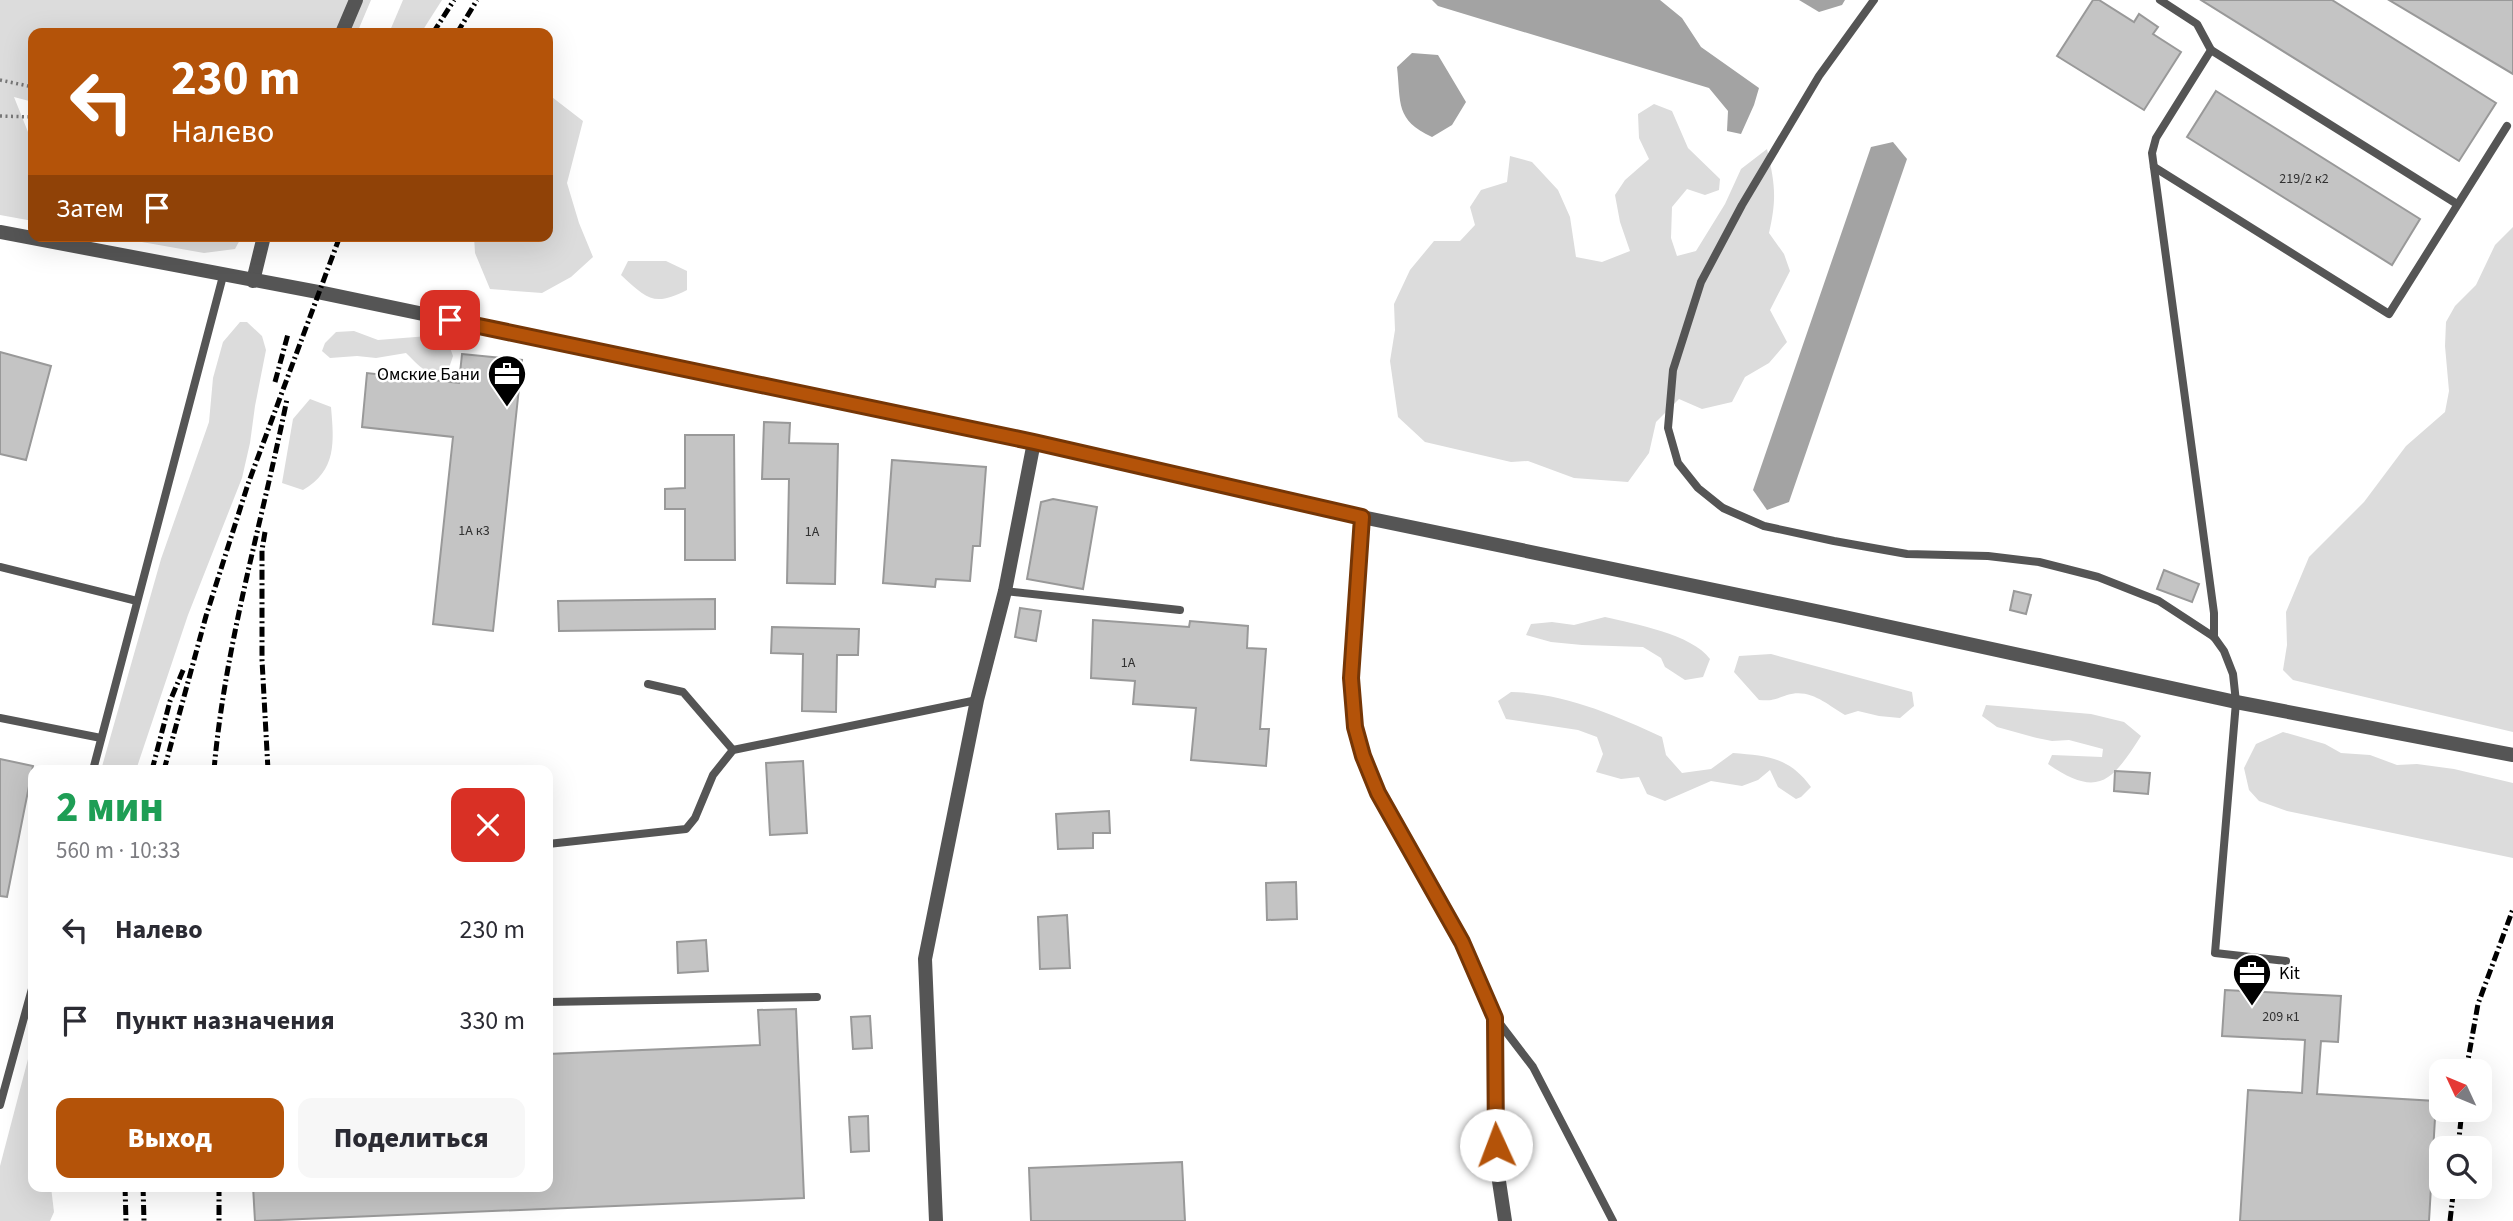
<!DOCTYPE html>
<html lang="ru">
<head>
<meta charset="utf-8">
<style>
	body { margin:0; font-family:"Source Sans 3",sans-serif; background:#f7f7f7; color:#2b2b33; height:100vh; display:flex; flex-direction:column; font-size:26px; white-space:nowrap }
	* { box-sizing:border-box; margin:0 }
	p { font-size:23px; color:#7c7c81 }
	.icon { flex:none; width:38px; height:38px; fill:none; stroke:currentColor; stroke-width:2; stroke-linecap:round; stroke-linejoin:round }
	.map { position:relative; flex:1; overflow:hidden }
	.side { position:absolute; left:28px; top:765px; width:525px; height:427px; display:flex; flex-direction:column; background:#fff; border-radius:14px; box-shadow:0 7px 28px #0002 }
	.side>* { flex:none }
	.banner { position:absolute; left:28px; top:28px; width:525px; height:214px; border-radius:14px; box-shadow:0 7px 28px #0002; background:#b45309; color:#fff; overflow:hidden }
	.needle { width:46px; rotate:314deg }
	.fabs { position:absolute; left:2429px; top:1059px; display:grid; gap:14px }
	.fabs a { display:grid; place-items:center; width:63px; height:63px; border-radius:14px; background:#fff; box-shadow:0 7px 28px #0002; font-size:35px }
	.pin { position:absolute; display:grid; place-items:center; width:60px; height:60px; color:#fff; margin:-30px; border-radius:14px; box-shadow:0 4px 10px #0006 }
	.me { position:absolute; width:77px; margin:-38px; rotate:358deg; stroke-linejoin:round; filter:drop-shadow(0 0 5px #0008) }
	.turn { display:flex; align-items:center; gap:24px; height:147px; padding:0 28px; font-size:32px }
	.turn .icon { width:91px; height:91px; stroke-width:2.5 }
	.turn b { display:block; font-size:49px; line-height:60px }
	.then { display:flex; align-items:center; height:66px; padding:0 28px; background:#0003; gap:14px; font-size:26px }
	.round { display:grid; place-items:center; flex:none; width:74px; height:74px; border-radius:14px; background:#f7f7f7 }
	.headline { display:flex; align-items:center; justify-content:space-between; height:119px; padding:0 28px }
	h1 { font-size:42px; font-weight:800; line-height:52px; color:#1e9e55 }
	.action { display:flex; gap:14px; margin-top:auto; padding:14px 28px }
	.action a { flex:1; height:80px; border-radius:14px; background:#b45309; color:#fff; font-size:28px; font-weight:800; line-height:80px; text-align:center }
	.action a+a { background:#f7f7f7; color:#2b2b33 }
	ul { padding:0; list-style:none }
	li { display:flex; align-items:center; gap:21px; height:91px; padding:0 28px }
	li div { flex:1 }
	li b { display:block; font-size:26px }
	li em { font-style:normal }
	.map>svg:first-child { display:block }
	.green { fill:#dcdcdc }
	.water { fill:#a3a3a3 }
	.building { fill:#c4c4c4; stroke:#999; stroke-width:2 }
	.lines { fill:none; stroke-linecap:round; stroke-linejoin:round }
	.path { stroke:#777; stroke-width:3.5; stroke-dasharray:2 3.5; stroke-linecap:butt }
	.service { stroke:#555; stroke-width:8 }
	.minor { stroke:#555; stroke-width:14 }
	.tertiary { stroke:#555; stroke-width:14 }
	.rail { stroke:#000; stroke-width:5; stroke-dasharray:10 3.5 2 3.5; stroke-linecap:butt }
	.route-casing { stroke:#753606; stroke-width:18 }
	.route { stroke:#b45309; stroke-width:12 }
	.labels { text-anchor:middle; stroke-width:5; stroke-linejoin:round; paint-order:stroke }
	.number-label { font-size:14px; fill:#313131 }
	.poi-label { font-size:18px; fill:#000; stroke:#fff; text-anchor:end }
</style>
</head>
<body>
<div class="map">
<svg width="2513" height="1221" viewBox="0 0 2513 1221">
	<rect width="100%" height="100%" fill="#fff"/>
	<g class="green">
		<path d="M 0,0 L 371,0 L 357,33 L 33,33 L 33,102 L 14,97 L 28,132 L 33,134 L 33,221 L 0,215 Z"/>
		<path d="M 403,0 L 442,0 L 421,33 L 389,33 Z"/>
		<path d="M 548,94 L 583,121 L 567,183 L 579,223 L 593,257 L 571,277 L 542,293 L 490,289 L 475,253 L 474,236 L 548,236 Z"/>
		<path d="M 1654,104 L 1672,111 L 1688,148 L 1720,179 L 1719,190 L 1705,195 L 1687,189 L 1672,207 L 1671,238 L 1677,256 L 1696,251 L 1725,204 L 1741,169 L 1767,149 C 1775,184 1777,198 1769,233 L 1784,254 L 1790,271 L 1770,310 L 1787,342 L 1769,363 L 1745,377 L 1732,402 L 1702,409 L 1679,399 L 1656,422 L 1649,453 L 1628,482 L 1574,478 L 1528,461 L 1511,462 L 1425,442 L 1398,417 L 1390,361 L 1395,330 L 1394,304 L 1410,270 L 1434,241 L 1460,241 L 1475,225 L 1470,207 L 1481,190 L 1507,182 L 1510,156 L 1532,162 L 1558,190 L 1570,217 L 1576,257 L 1602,262 L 1630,251 L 1620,222 L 1615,195 L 1625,180 L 1649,159 L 1639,138 L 1638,114 Z"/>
		<path d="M 2513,227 L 2513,732 L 2293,680 L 2283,670 L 2287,645 L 2286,612 L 2309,557 L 2364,502 L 2406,446 L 2445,412 L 2449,391 L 2445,346 L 2446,322 L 2455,306 L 2476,285 L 2495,245 Z"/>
		<path d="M 108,236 L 242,236 L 235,249 L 204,253 Z"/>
		<path d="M 628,261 L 666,261 L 687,271 L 687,290 C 654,307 647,299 621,275 Z"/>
		<path d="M 240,322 L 247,322 L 262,336 L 266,350 L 255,406 L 250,443 L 242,478 L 188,615 L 136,770 L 101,770 L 161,559 L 209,422 L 213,378 L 223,342 Z"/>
		<path d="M 354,331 L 378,340 L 428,336 L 449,345 L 453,356 L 449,368 C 423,375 424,370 406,353 L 376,358 L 357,356 L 330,358 L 322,351 L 325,343 L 336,332 Z"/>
		<path d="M 310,399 L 331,407 C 334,442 337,470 303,490 L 282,483 L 293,419 Z"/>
		<path d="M 1605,617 C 1634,624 1692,634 1710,659 L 1703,677 L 1685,680 L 1665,667 L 1661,658 L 1643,647 L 1582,645 L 1551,642 L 1526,635 L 1531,624 L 1552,622 L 1574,625 Z"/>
		<path d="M 1771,654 L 1912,692 L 1914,706 L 1900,718 L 1879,716 L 1858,711 L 1845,715 C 1827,705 1811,688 1787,695 C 1775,699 1773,701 1759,700 L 1734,672 L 1739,656 Z"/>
		<path d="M 1511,692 C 1564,693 1615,715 1662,737 L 1666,755 L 1682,773 L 1711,769 L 1733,753 C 1768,756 1789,757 1811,787 L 1801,797 L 1796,799 L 1778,787 L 1770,770 L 1758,780 L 1742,786 L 1711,781 L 1665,801 L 1647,794 L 1639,777 L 1621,779 L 1596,772 L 1603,754 L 1597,737 L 1578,730 L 1506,719 L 1498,701 Z"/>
		<path d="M 1986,705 L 2091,714 L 2124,722 L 2141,736 C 2112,781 2099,799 2048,764 L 2052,755 L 2102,757 L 2103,749 L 2069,740 L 2052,741 L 2037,738 L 1997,727 L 1982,716 Z"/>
		<path d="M 2283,732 L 2325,744 L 2341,753 L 2370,755 L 2397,765 L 2417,764 L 2454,769 L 2513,783 L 2513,858 L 2287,811 L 2259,801 L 2249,790 L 2244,768 L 2256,744 Z"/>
		<path d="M 33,1040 L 33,1186 L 51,1187 L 54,1212 L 50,1221 L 0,1221 L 0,1166 Z"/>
	</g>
	<g class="water">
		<path d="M 1432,0 L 1660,0 L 1682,18 L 1701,47 L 1759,88 L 1754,105 L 1741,134 L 1727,131 L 1728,111 L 1709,88 L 1438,6 Z"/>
		<path d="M 1799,0 L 1845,0 L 1842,5 L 1819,12 Z"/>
		<path d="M 1412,53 L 1438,55 L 1466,102 L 1452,125 L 1432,137 C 1395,120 1401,103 1397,67 Z"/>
		<path d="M 1893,142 L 1907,159 L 1789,502 L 1767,510 L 1753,490 L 1871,147 Z"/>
	</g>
	<g class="building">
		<path d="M 2093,0 L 2099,0 L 2134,22 L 2139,14 L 2158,27 L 2153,34 L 2181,52 L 2144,110 L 2057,56 Z"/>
		<path d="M 2201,0 L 2332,0 L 2496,103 L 2459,161 Z"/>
		<path d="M 2389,0 L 2513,0 L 2513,74 Z"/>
		<path d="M 2216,91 L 2420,219 L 2392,265 L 2187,137 Z"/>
		<path d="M 0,352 L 51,366 L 26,460 L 0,454 Z"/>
		<path d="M 462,354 L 522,360 L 493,631 L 433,624 L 453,437 L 362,427 L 367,373 L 459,383 Z"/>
		<path d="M 764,422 L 790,423 L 789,443 L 838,444 L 835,584 L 787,583 L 789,479 L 762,479 Z"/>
		<path d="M 685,435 L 734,435 L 735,560 L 685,560 L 685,509 L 665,509 L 665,489 L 685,488 Z"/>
		<path d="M 892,460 L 986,467 L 980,546 L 973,546 L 970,581 L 936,579 L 935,587 L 883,583 Z"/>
		<path d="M 1053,499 L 1097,507 L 1083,589 L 1027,579 L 1041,502 Z"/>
		<path d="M 2164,570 L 2199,584 L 2192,602 L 2157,589 Z"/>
		<path d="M 2014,591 L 2031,595 L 2026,614 L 2010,610 Z"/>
		<path d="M 715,599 L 715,629 L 559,631 L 558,601 Z"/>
		<path d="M 1020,608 L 1041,611 L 1036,641 L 1015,637 Z"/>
		<path d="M 1093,620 L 1189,627 L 1190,621 L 1248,626 L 1247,648 L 1266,649 L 1260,729 L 1269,729 L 1266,766 L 1191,760 L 1196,708 L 1133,704 L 1135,681 L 1091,678 Z"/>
		<path d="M 772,627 L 859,629 L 858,655 L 837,655 L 836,712 L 802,711 L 803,654 L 771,653 Z"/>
		<path d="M 0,759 L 33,766 L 7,897 L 0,896 Z"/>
		<path d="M 803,761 L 807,833 L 770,835 L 766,763 Z"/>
		<path d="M 2115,771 L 2150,773 L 2148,794 L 2114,791 Z"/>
		<path d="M 1109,811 L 1110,833 L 1093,833 L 1093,848 L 1058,849 L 1056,814 Z"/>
		<path d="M 1296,882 L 1297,919 L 1267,920 L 1266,883 Z"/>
		<path d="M 1067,915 L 1070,968 L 1040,969 L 1038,917 Z"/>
		<path d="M 706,940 L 708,971 L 678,973 L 677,942 Z"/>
		<path d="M 2225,990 L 2341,996 L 2338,1042 L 2321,1041 L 2317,1094 L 2436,1101 L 2429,1221 L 2240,1221 L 2248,1090 L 2302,1093 L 2305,1040 L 2222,1036 Z"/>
		<path d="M 796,1009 L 804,1198 L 255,1221 L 253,1186 L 548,1186 L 548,1054 L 760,1045 L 758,1010 Z"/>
		<path d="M 870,1016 L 872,1048 L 853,1049 L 851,1017 Z"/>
		<path d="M 868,1116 L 869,1151 L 851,1152 L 849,1117 Z"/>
		<path d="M 1182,1162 L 1185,1221 L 1031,1221 L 1029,1168 Z"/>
	</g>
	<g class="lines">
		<g class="path">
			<path d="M 0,80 L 33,87"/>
			<path d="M 0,116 L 33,117"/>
		</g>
		<g class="service">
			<path d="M 1874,0 L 1819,76 L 1742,205 L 1701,282 L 1673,370 L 1668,428 L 1678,463 L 1698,488 L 1723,508 L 1764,526 L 1834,541 L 1907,554 L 1988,556 L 2039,562 L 2098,577 L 2159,601 L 2214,637 L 2224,651 L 2233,674 L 2236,702 L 2215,953 L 2286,961"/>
			<path d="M 2160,0 L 2197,24 L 2211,50 L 2156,138 L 2152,153 L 2214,613 L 2214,637"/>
			<path d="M 2211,50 L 2457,204"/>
			<path d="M 2154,167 L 2389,314 L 2507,126"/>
			<path d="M 0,567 L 137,601"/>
			<path d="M 1005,591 L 1180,610"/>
			<path d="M 648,684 L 683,692 L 733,750"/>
			<path d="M 0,718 L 101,738"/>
			<path d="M 93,770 L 223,276"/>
			<path d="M 548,844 L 686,829 L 695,818 L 713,775 L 733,750 L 977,700"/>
			<path d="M 548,1002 L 817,997"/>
			<path d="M 1497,1020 L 1533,1067 L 1613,1221"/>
			<path d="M 0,1105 L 33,985"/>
		</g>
		<g class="minor">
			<path d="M 342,33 L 356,0"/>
			<path d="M 253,281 L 264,236"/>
			<path d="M 1362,517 L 1351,678 L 1355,727 L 1363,756 L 1378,793 L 1462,942 L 1495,1018 L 1497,1168 L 1505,1221"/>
			<path d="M 936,1221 L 925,959 L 977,700 L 1005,591 L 1034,442"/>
		</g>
		<path class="tertiary" d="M 0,232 L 318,292 L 1034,442 L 1362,517 L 1840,616 L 2236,702 L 2513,755"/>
		<g class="rail">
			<path d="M 433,33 L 454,0"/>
			<path d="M 457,33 L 477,0"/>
			<path d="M 275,382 L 288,334"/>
			<path d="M 265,532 L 262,550 L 262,660 L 268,770"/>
			<path d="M 152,770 L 170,701 L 184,668"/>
			<path d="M 164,770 L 206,616 L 248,484 L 340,236"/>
			<path d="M 214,770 C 225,644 262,523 287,399"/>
			<path d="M 2466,1071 L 2478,1004 L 2513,909"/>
			<path d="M 2458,1148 L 2462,1110"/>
			<path d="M 125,1186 L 126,1221"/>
			<path d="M 143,1186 L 144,1221"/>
			<path d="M 219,1186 L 219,1221"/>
			<path d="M 2450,1221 L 2454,1186"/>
		</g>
	</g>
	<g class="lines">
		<g class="route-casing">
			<path id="route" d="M 450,320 L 1034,442 L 1362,517 L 1351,678 L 1355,727 L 1363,756 L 1378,793 L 1462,942 L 1495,1018 L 1496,1145"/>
		</g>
		<use href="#route" class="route"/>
	</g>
	<defs>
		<g id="office-pin" transform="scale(2.0125)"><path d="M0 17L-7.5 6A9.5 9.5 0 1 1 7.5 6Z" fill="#000" stroke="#fff"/><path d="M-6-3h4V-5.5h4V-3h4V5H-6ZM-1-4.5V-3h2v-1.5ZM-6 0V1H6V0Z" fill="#fff"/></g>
	</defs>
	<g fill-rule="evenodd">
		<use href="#office-pin" x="507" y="374"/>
		<use href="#office-pin" x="2252" y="973"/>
	</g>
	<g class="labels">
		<g class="number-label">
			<text x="2304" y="183">219/2 к2</text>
			<text x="474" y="535">1А к3</text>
			<text x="812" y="536">1А</text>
			<text x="1128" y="667">1А</text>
			<text x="2281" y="1021">209 к1</text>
		</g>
		<g class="poi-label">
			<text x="480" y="380">Омские Бани</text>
			<text x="2279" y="979" text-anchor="start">Kit</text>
		</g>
	</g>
</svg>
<div class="fabs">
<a><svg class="needle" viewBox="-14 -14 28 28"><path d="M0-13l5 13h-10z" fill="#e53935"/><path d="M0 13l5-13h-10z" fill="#7c7c81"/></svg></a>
<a><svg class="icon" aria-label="search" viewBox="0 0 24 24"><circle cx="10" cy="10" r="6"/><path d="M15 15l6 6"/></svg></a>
</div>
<div class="pin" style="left:450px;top:320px;background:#d93025"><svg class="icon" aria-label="arrive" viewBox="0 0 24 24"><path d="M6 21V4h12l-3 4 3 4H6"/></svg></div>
<svg class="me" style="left:1496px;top:1145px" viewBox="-20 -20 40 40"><circle r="19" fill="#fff"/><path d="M0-13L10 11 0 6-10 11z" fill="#b45309"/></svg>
<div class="banner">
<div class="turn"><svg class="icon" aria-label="left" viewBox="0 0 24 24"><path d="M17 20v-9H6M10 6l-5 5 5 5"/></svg><div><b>230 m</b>Налево</div></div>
<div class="then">Затем<svg class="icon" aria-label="arrive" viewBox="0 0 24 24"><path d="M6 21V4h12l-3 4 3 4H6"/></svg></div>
</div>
<section class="side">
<div class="headline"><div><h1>2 мин</h1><p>560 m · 10:33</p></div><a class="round" style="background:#d93025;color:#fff"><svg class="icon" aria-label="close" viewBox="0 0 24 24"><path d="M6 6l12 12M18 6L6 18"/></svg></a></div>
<ul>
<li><svg class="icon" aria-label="left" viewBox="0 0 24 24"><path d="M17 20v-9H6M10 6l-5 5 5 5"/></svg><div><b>Налево</b></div><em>230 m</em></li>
<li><svg class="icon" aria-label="arrive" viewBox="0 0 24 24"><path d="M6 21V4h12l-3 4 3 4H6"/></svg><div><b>Пункт назначения</b></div><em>330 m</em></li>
</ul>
<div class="action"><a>Выход</a><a>Поделиться</a></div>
</section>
</div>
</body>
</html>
